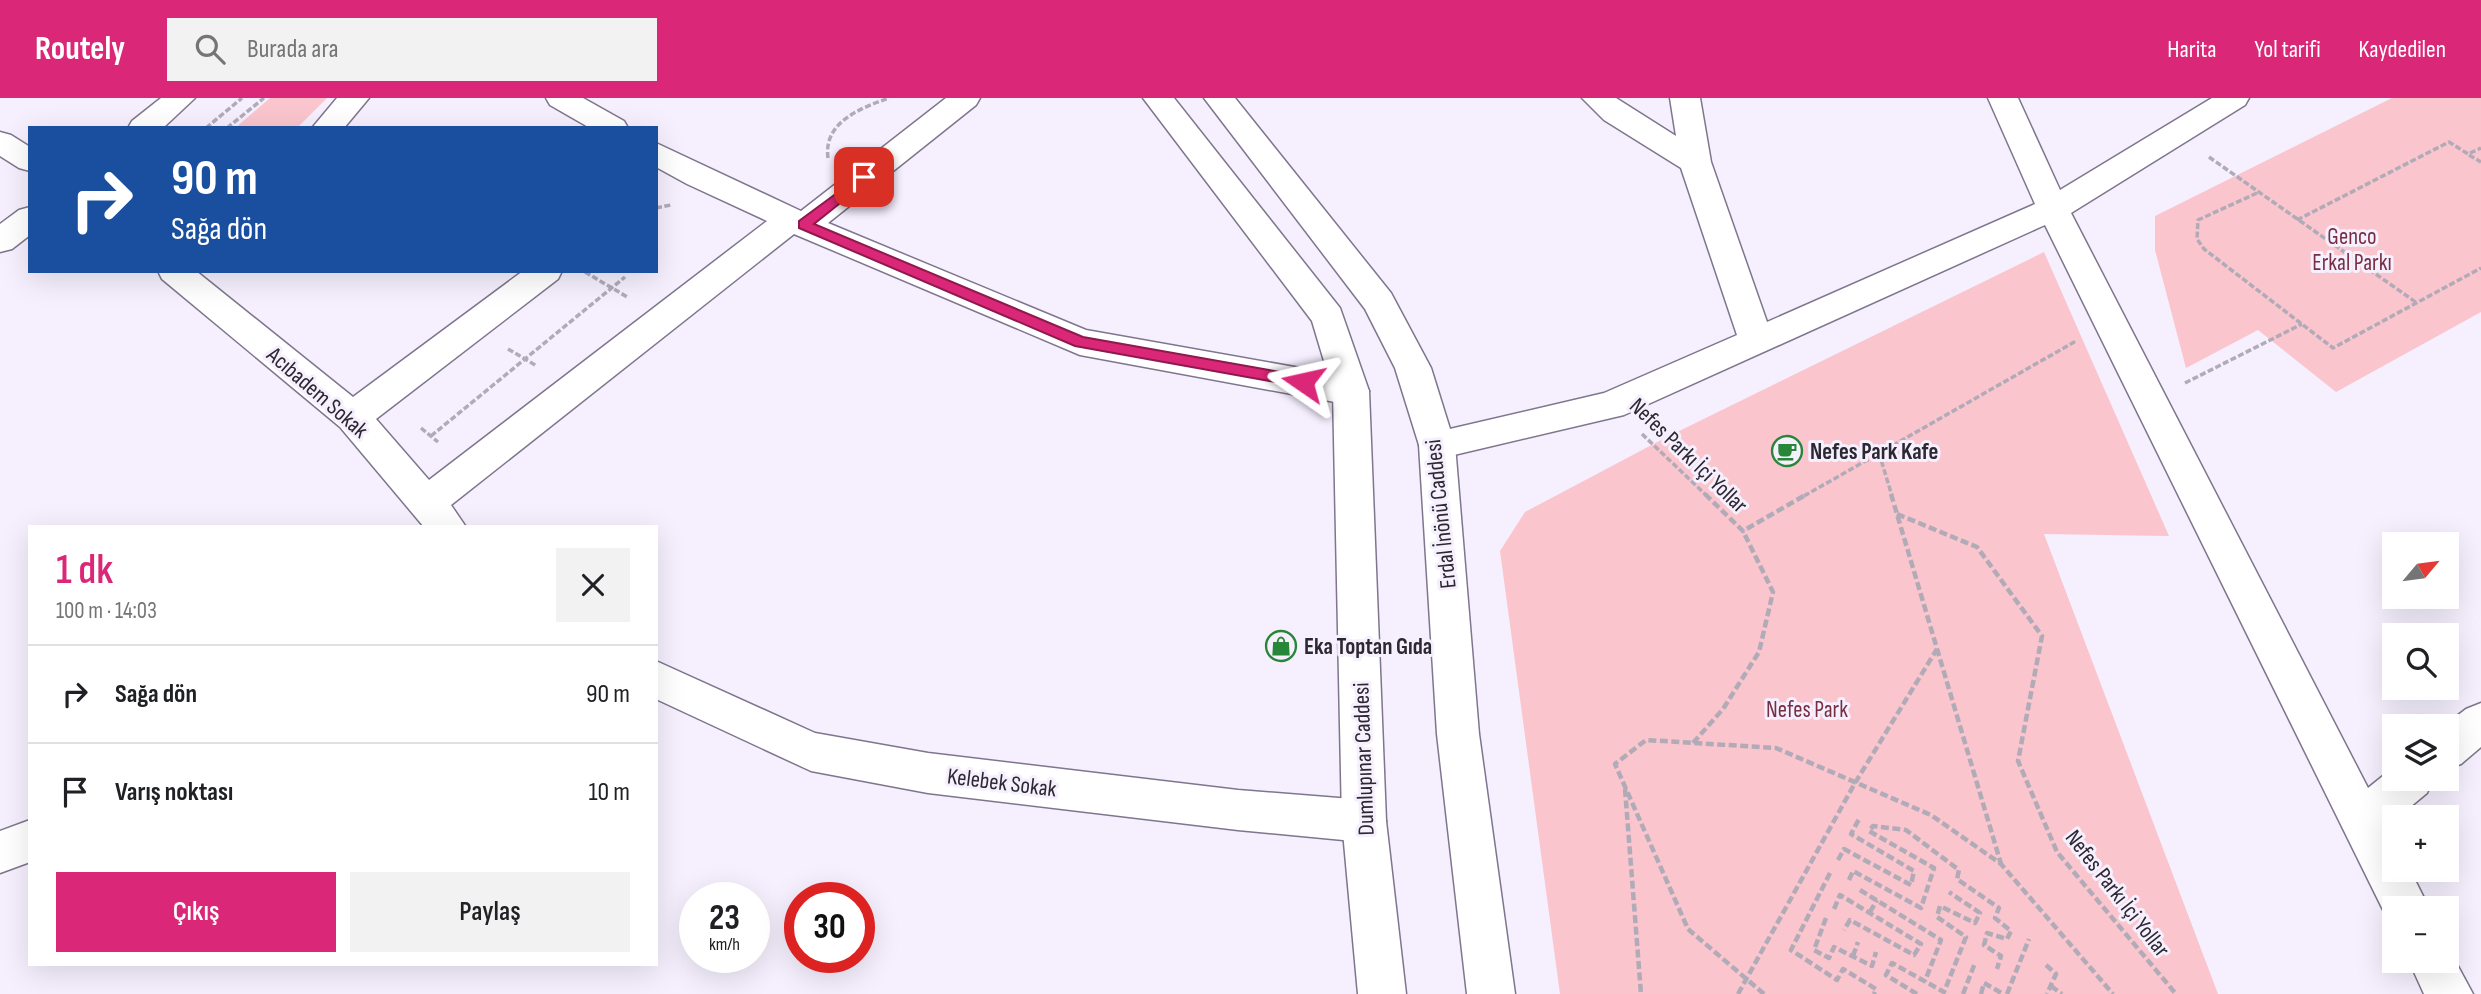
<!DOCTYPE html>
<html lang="tr">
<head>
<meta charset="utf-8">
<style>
	body { margin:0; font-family:"Sofia Sans Condensed",sans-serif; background:#f2f2f2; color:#202124; height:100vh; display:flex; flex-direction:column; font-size:26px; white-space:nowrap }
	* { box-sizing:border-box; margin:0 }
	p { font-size:23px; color:#757577 }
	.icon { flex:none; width:38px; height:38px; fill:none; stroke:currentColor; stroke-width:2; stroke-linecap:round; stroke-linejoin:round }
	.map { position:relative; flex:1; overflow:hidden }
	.side { position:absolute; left:28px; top:427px; width:630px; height:441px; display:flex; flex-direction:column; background:#fff; border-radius:0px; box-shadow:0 7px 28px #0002 }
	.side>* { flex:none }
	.hud { position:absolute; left:28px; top:28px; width:630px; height:147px; border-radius:0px; box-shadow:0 7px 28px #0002; background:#1a4fa0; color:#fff; overflow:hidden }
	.needle { width:46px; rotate:61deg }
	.tools { position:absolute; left:2382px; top:434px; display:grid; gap:14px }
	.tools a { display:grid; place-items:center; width:77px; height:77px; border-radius:0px; background:#fff; box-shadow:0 7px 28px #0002; font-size:35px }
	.speed { position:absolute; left:679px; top:784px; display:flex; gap:14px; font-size:35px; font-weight:700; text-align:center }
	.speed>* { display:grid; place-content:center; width:91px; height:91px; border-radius:50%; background:#fff; box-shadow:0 7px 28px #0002; line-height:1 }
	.speed small { font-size:18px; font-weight:400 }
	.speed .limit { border:10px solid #d22; background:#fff; color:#111 }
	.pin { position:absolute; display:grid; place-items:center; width:60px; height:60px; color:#fff; margin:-30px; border-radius:14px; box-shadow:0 4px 10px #0006 }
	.me { position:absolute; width:77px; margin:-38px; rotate:281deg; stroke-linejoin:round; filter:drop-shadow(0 0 5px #0008) }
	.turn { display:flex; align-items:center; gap:24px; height:147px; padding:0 28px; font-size:32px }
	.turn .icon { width:91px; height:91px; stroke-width:2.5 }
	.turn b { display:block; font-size:49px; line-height:60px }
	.round { display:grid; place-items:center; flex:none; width:74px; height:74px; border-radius:0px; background:#f2f2f2 }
	.head { display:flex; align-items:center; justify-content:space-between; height:119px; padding:0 28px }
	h1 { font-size:42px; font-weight:600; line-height:52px; color:#db2777 }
	.cta { display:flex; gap:14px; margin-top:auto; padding:14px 28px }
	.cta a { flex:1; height:80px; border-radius:0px; background:#db2777; color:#fff; font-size:28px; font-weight:600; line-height:80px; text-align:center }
	.cta a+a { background:#f2f2f2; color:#202124 }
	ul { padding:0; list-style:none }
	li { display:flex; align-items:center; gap:21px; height:98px; padding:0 28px; border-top:2px solid #e0e0e0 }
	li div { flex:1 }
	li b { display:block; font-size:26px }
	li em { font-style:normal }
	header { display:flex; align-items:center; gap:42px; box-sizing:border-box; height:98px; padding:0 35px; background:#db2777; color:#fff }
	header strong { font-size:33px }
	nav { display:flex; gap:38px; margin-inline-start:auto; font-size:24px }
	.search { width:490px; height:63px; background:#f2f2f2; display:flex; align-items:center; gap:18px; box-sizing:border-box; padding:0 24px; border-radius:0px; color:#757577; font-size:26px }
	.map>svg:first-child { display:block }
	.green { fill:#fac5cd }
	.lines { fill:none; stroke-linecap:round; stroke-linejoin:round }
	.minor-casing { stroke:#7f758d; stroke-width:3 }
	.secondary-casing { stroke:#7f758d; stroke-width:3 }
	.path-far1 { stroke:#b1abb8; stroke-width:3.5; stroke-dasharray:6 2.5; stroke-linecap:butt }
	.path { stroke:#b1abb8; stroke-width:4.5; stroke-dasharray:8 3.5; stroke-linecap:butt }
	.minor { fill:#fff; fill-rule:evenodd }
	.secondary { fill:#fff; fill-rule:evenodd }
	.route { fill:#db2777; stroke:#8e194d; stroke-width:2 }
	.labels { text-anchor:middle; stroke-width:6; stroke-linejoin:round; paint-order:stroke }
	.park-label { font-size:23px; fill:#772e40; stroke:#f5effe }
	.street-label { font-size:23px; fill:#2c2831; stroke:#f5effe }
	.poi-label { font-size:23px; font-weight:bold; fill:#2c2831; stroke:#f5effe; text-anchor:start }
</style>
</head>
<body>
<header>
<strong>Routely</strong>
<div class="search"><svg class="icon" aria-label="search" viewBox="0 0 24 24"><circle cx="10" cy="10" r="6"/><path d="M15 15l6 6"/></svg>Burada ara</div>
<nav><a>Harita</a><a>Yol tarifi</a><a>Kaydedilen</a></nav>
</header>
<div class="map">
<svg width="2481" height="896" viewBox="0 0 2481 896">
	<rect width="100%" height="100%" fill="#f5effe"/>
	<g class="green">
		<path d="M 270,0 L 327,0 L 297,30 L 235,30 Z"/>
		<path d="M 2392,0 L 2481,0 L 2481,214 L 2336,294 L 2258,232 L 2186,270 L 2155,152 L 2155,118 Z"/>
		<path d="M 2044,154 L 2169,438 L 2044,436 L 2218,896 L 1560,896 L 1500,453 L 1525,414 L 1663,341 Z"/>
	</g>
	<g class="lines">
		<g class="minor-casing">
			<g id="minor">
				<path d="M 161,0 L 195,0 L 163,30 L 128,30 L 132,23 Z"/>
				<path d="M 337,0 L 369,0 L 344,30 L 312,30 Z"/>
				<path d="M 546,0 L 583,0 L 624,23 L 628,30 L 590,30 L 550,7 Z"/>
				<path d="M 946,0 L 980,0 L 976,7 L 828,125 L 1086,232 L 1351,279 L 1364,283 L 1369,293 L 1364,303 L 1351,307 L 1080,257 L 794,136 L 451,407 L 466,429 L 424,429 L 340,329 L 162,181 L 158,173 L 196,173 L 353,299 L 523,173 L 562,173 L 558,181 L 376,321 L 429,382 L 767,123 L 687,86 L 656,69 L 656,45 L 801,113 Z"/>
				<path d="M 1582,0 L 1616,0 L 1676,38 L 1670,0 L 1700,0 L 1711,64 L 1767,224 L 2035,106 L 1988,0 L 2018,0 L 2060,92 L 2212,0 L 2249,0 L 2245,7 L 2071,115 L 2368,690 L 2394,669 L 2394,681 L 2433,681 L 2427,695 L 2398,719 L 2394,719 L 2388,728 L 2394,740 L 2394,772 L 2410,772 L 2429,810 L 2394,810 L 2394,827 L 2390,826 L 2045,127 L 1624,317 L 1437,361 L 1424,357 L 1419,347 L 1424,337 L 1604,295 L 1737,237 L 1681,70 L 1604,22 Z"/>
				<path d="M 0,34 L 11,37 L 30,49 L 30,73 L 19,70 L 0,58 Z"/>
				<path d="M 30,109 L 30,137 L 12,151 L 0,154 L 0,126 L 19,112 Z"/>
				<path d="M 656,563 L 815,635 L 928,655 L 1238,692 L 1364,702 L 1379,708 L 1386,723 L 1379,738 L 1364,744 L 1238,732 L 928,695 L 811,673 L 656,601 Z"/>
				<path d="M 2481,605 L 2481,649 L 2461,666 L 2446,671 L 2446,628 L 2444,628 L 2466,611 Z"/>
				<path d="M 30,722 L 30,764 L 0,775 L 0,733 Z"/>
				<path d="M 2446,846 L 2473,896 L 2424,896 L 2409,863 L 2446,863 Z"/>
			</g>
		</g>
		<g class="secondary-casing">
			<g id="secondary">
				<path d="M 1143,0 L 1174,0 L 1340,210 L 1369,293 L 1386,723 L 1406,896 L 1358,896 L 1342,723 L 1333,293 L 1312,223 Z"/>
				<path d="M 1204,0 L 1235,0 L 1391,195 L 1431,270 L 1455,347 L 1479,636 L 1515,896 L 1467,896 L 1437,636 L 1419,347 L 1395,270 L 1365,211 Z"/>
			</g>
		</g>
		<g class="path-far1">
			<path d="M 206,30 L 242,0"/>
			<path d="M 227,30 L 264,0"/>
			<path d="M 2469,57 L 2481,64"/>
			<path d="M 2209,59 L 2417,205"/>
			<path d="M 828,60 C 823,24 861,10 889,0"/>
			<path d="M 2257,95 L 2198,122 L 2197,141 L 2204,151 L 2333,250 L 2481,170"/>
			<path d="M 656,110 L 671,107"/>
			<path d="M 2297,122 L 2449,44 L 2468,56 L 2481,50"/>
			<path d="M 585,174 L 629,200"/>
			<path d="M 508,251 L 537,268"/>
			<path d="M 2185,285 L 2302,226"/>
			<path d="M 421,330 L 438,344"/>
			<path d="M 1642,336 L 1707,398"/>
			<path d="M 431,338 L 625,179"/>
			<path d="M 1879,355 L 1892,398"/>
			<path d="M 1804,398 L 2076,243"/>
		</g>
		<g class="path">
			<path d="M 1705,396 L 1743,433 L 1807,396"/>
			<path d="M 1891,396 L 2001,766"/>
			<path d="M 1897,416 L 1977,449 L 2042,538 L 2018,663 L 2057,754 L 2176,896"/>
			<path d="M 1693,645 L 1723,611 L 1759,554 L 1773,494 L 1743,433"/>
			<path d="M 1625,691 L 1641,896"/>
			<path d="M 1838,762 L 1844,751 L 1911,787 L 1914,773 L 1851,736 L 1859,721"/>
			<path d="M 1830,775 L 1791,852 L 1837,882 L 1843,871 L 1876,891 L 1874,896"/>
			<path d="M 1849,782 L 1853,773 L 1921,810 L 1934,770 L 1869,733 L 1873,728 L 1906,732 L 1959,772 L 1957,781 L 1999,810 L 1995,820 L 2011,833 L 2007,841 L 1987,835 L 1984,847 L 2001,858 L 1997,871"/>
			<path d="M 1860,792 L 1941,842 L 1925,883"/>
			<path d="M 1834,811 L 1840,797 L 1921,846 L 1914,857 L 1850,822 L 1844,832"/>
			<path d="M 1870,814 L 1877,802"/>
			<path d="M 1826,820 L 1814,852 L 1829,860 L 1834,849 L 1872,868 L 1876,854"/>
			<path d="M 1853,858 L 1858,844"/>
			<path d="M 2046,867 L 2056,876 L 2047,896"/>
			<path d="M 2051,888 L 2062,896"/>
			<path d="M 1738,896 L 1855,685 L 1937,551"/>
			<path d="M 1764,896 L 1688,831 L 1615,666 L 1646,642 L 1776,650 L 1931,717 L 2001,766 L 2113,896"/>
			<path d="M 1917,896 L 1886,877 L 1892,865 L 1944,894 L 1966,839 L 1937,819 L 1940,808 L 1975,825 L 1980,815 L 1949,794"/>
			<path d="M 1963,896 L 1975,865"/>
			<path d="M 1981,896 L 1984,885 L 2003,896"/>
			<path d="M 2007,896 L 2029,841"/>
		</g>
		<use href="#minor" class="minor"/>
		<use href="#secondary" class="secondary"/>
	</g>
	<path class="route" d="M 864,75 L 869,76 L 869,82 L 814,126 L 1083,239 L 1303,278 L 1311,284 L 1303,289 L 1075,248 L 799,130 L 799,123 Z"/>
	<defs>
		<g id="cafe-ring" transform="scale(1.575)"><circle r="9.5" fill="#f5effe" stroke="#288638" stroke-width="1.5"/><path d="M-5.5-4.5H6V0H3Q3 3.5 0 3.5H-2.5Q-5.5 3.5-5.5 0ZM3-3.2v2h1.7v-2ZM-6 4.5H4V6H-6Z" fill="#288638"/></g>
		<g id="shop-ring" transform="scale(1.575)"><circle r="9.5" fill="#f5effe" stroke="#288638" stroke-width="1.5"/><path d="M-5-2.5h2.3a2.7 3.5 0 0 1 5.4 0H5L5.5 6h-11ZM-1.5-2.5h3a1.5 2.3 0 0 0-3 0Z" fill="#288638"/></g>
	</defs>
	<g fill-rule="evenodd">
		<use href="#cafe-ring" x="1787" y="353"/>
		<use href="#shop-ring" x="1281" y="548"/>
	</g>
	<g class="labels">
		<g class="park-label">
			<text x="2352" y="146">Genco<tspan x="2352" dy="26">Erkal Parkı</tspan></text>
			<text x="1807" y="619">Nefes Park</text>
		</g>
		<g class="street-label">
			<text transform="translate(318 294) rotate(41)" y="8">Acıbadem Sokak</text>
			<text transform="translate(1689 357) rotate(44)" y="8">Nefes Parkı İçi Yollar</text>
			<text transform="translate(1440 416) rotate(-96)" y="8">Erdal İnönü Caddesi</text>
			<text transform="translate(1363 661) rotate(-92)" y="8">Dumlupınar Caddesi</text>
			<text transform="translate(1002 684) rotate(7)" y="8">Kelebek Sokak</text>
			<text transform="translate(2118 795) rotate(52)" y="8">Nefes Parkı İçi Yollar</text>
		</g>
		<g class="poi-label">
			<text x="1810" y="361">Nefes Park Kafe</text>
			<text x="1304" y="556">Eka Toptan Gıda</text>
		</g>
	</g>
</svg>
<div class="tools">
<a><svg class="needle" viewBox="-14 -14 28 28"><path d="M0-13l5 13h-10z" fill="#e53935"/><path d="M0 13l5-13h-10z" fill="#757577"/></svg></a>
<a><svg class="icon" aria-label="search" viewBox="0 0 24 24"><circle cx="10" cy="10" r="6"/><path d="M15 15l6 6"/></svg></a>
<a><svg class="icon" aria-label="layers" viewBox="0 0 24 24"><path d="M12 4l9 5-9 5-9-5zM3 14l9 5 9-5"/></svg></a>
<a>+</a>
<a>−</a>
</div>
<div class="speed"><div>23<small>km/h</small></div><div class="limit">30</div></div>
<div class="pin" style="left:864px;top:79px;background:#d93025"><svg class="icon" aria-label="arrive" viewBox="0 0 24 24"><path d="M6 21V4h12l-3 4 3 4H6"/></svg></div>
<svg class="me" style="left:1303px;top:284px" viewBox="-20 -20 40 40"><path d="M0-17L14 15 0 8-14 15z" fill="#db2777" stroke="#fff" stroke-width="4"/></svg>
<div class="hud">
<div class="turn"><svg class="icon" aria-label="right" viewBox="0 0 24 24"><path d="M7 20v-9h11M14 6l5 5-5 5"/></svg><div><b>90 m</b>Sağa dön</div></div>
</div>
<section class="side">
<div class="head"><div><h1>1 dk</h1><p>100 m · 14:03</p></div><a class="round"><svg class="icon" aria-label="close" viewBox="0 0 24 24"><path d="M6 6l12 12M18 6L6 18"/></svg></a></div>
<ul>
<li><svg class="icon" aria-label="right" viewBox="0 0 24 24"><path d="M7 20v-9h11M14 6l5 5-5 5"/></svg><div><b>Sağa dön</b></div><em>90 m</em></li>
<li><svg class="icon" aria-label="arrive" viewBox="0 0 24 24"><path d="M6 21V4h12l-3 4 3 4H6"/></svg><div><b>Varış noktası</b></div><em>10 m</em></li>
</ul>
<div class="cta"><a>Çıkış</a><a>Paylaş</a></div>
</section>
</div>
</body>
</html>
